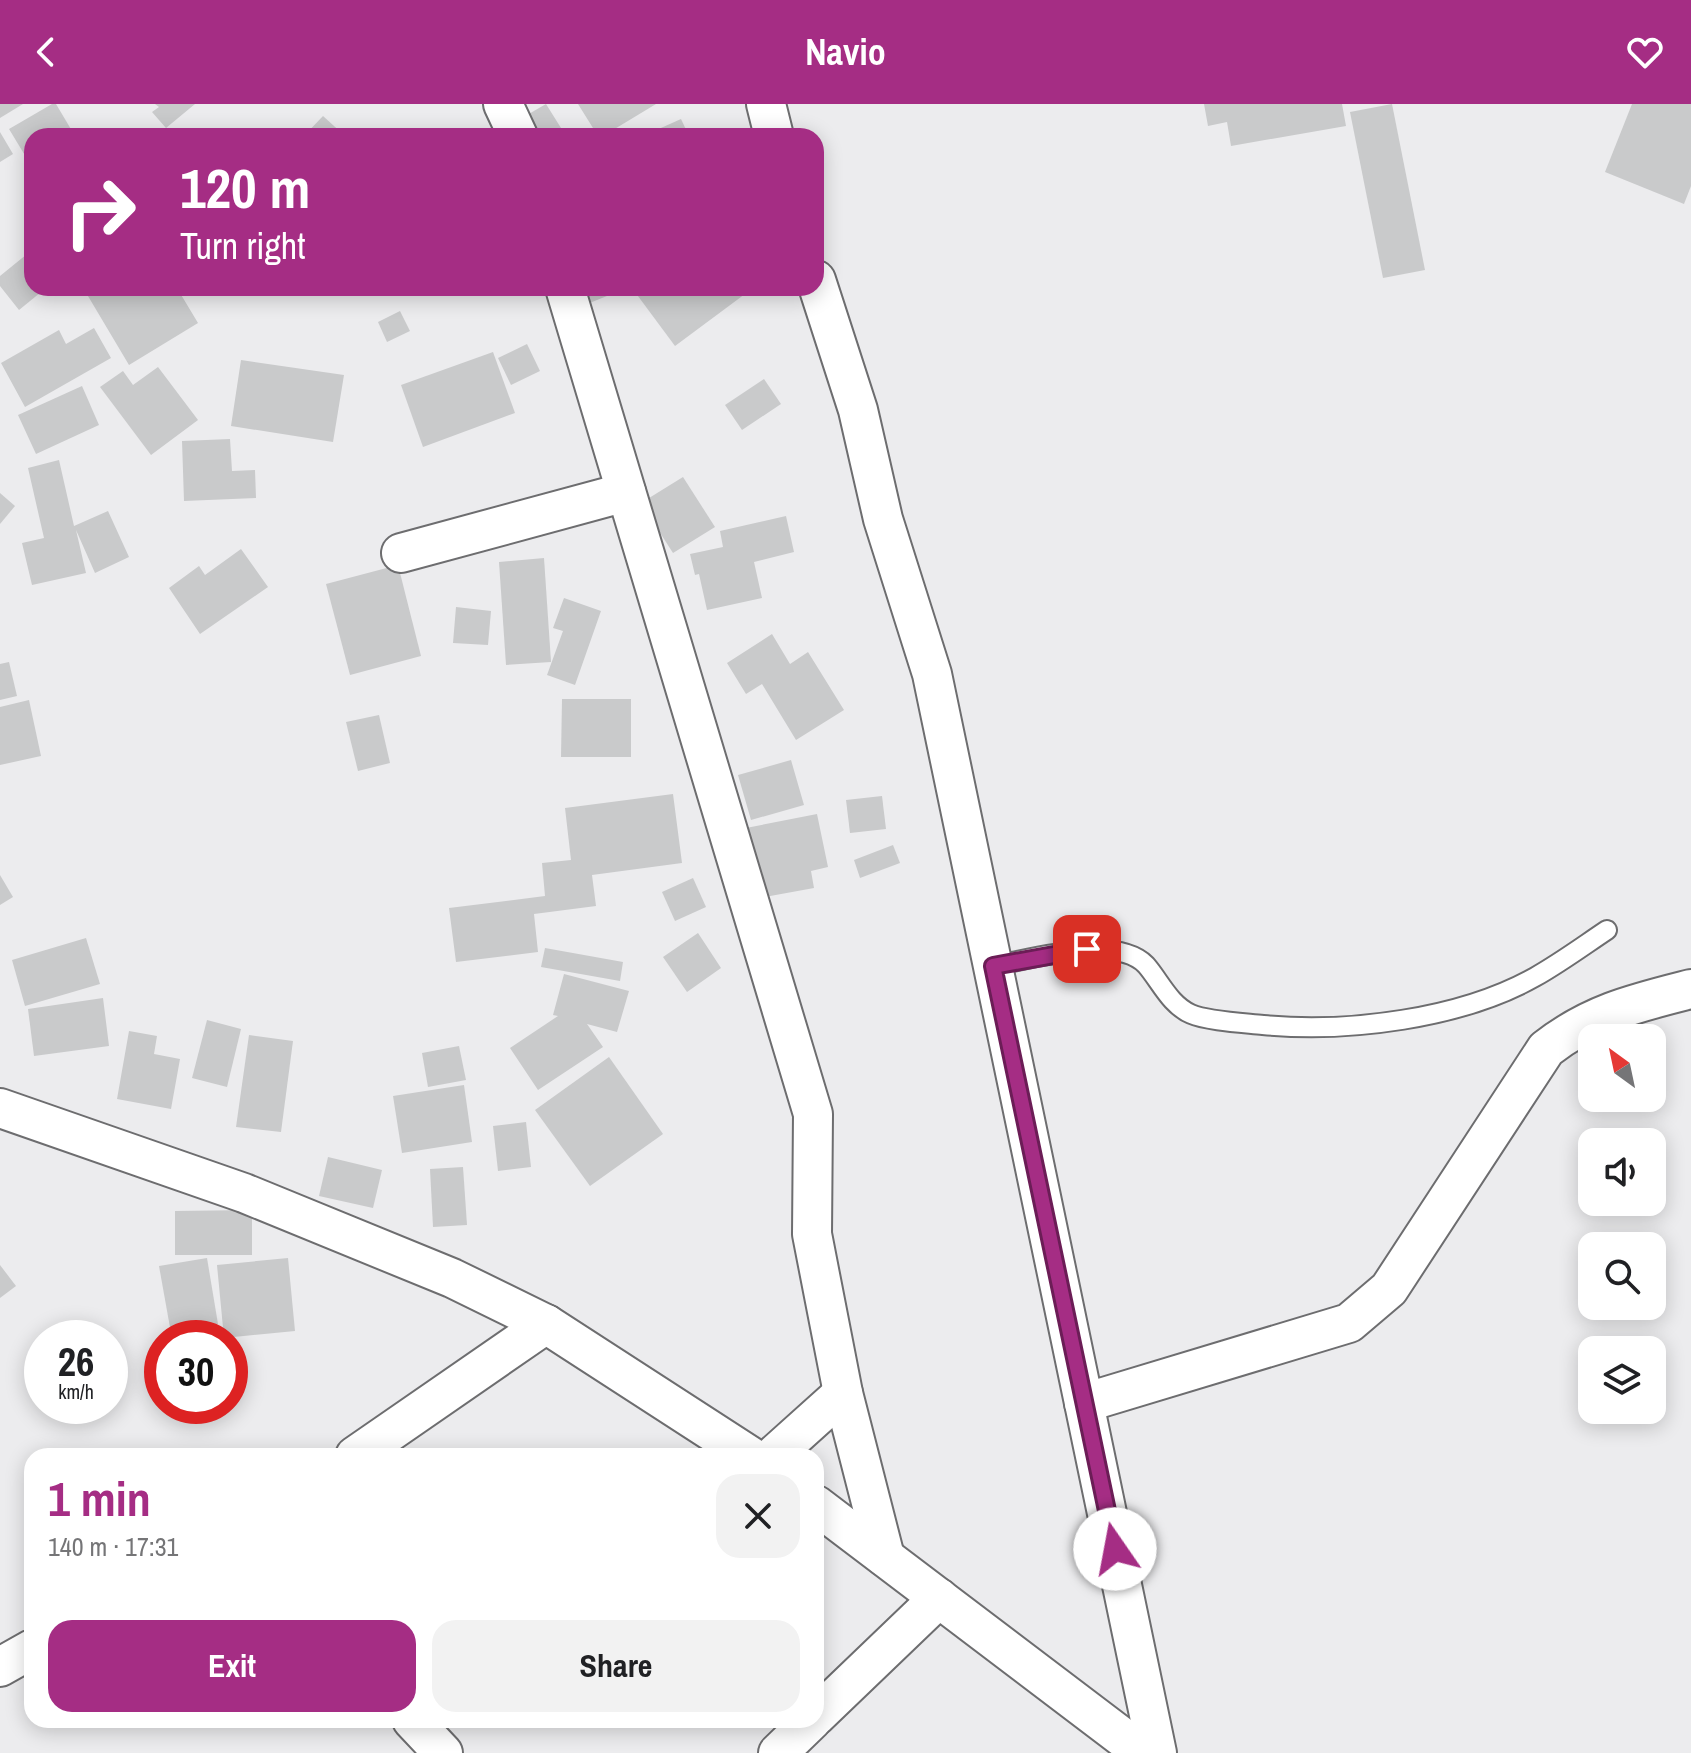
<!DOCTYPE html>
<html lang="en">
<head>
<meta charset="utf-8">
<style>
	body { margin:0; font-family:"Archivo Narrow",sans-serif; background:#f2f2f2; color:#202124; height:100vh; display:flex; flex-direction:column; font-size:30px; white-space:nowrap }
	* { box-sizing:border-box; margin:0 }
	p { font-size:26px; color:#757577 }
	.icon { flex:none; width:44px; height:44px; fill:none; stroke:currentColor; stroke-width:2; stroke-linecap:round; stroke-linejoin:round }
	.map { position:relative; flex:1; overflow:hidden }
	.sheet { position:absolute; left:24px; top:1344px; width:800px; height:280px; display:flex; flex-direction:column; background:#fff; border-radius:24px; box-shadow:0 4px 20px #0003 }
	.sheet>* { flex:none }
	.hud { position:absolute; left:24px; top:24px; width:800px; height:168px; border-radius:24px; box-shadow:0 4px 20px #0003; background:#a52d84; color:#fff; overflow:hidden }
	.needle { width:52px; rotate:327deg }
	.controls { position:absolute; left:1578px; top:920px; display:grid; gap:16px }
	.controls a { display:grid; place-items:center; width:88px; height:88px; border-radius:16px; background:#fff; box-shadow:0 4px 20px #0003; font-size:40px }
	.speed { position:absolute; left:24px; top:1216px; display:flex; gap:16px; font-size:40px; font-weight:700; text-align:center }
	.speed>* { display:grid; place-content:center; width:104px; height:104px; border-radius:50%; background:#fff; box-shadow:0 4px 20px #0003; line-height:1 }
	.speed small { font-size:20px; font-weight:400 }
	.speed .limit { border:12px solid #d22; background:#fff; color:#111 }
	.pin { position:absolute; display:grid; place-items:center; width:68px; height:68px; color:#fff; margin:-34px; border-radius:16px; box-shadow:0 4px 12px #0006 }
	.me { position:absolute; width:88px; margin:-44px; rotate:348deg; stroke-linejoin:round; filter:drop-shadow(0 0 6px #0008) }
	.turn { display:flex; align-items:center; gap:28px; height:168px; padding:0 24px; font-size:36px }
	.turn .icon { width:104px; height:104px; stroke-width:2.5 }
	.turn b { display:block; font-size:56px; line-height:68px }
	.round { display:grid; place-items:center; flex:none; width:84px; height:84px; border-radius:24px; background:#f2f2f2 }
	.head { display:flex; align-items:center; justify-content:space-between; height:136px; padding:0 24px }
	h1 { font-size:48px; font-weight:700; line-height:60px; color:#a52d84 }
	.action { display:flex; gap:16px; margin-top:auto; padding:16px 24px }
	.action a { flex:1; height:92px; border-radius:24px; background:#a52d84; color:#fff; font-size:32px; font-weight:700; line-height:92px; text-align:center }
	.action a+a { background:#f2f2f2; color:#202124 }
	header { display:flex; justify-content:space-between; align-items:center; height:104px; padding:0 24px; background:#a52d84; color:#fff; font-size:36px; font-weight:700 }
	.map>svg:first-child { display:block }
	.building { fill:#c9cacb }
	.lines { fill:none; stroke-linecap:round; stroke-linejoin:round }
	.service-casing { stroke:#6d6d6f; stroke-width:22 }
	.minor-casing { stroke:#6d6d6f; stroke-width:42 }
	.service { stroke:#fff; stroke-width:18 }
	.minor { stroke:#fff; stroke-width:38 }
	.route-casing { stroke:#6b1d56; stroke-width:20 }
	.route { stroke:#a52d84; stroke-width:14 }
</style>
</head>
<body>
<header><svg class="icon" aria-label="back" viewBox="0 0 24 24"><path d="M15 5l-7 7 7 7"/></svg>Navio<svg class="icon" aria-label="heart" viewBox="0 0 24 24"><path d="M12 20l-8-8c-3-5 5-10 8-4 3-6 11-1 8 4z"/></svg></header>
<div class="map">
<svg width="1691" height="1649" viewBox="0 0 1691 1649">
	<rect width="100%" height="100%" fill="#ececee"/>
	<g class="building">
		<path d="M 0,0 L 23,0 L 0,14 Z"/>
		<path d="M 52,0 L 56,0 L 75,32 L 32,32 L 32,63 L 9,25 Z"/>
		<path d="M 155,0 L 195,0 L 166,24 L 152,8 L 159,3 Z"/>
		<path d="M 546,0 L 566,32 L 508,32 L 503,25 Z"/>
		<path d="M 578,0 L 656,0 L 603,32 L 598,32 Z"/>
		<path d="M 1204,0 L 1342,0 L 1346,22 L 1231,42 L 1227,18 L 1208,22 Z"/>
		<path d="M 1392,0 L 1425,166 L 1383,174 L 1350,8 Z"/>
		<path d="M 1632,0 L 1691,0 L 1691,82 L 1684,100 L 1605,68 Z"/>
		<path d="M 323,12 L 345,32 L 304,32 Z"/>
		<path d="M 681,15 L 689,32 L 643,32 Z"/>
		<path d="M 0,28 L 13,50 L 0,58 Z"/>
		<path d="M 32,146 L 32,184 L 46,184 L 19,206 L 0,182 L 0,172 Z"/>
		<path d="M 89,184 L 188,184 L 180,189 L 198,219 L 129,261 L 85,187 Z"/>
		<path d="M 584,184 L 604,184 L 607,192 L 577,204 Z"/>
		<path d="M 632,184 L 740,184 L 745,190 L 675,242 Z"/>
		<path d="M 400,207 L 410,227 L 387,238 L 378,218 Z"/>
		<path d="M 94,224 L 111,254 L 25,303 L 1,259 L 59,226 L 66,240 Z"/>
		<path d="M 527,240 L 540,267 L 511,281 L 498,254 Z"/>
		<path d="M 493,248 L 515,309 L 423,343 L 401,281 Z"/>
		<path d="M 241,256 L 344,271 L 333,338 L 231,322 Z"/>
		<path d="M 158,263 L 198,316 L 151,351 L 100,283 L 123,267 L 133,281 Z"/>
		<path d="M 764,275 L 781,300 L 742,326 L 725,301 Z"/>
		<path d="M 82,282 L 99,321 L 36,350 L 18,311 Z"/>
		<path d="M 230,335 L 232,367 L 255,366 L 256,394 L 184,397 L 182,337 Z"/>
		<path d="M 59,356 L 74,422 L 108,407 L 129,453 L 95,469 L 76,426 L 86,469 L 32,481 L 22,439 L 44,434 L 28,364 Z"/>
		<path d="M 683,373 L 715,423 L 673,449 L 641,399 Z"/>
		<path d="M 0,389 L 15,402 L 0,420 Z"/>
		<path d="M 786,412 L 794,448 L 754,458 L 762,494 L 707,506 L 699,470 L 695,471 L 690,450 L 723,443 L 720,427 Z"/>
		<path d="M 241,445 L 268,483 L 200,530 L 169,484 L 199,462 L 205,471 Z"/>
		<path d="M 544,454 L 551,558 L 506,561 L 499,458 Z"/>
		<path d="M 398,461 L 421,552 L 350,571 L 326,480 Z"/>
		<path d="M 564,494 L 601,507 L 575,581 L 547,571 L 563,527 L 553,524 Z"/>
		<path d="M 456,503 L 491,507 L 488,541 L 453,539 Z"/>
		<path d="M 772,530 L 790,560 L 808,548 L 844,606 L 796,636 L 762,580 L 746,590 L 727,559 Z"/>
		<path d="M 9,558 L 17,592 L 0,596 L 0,560 Z"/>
		<path d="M 562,595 L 631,595 L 631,653 L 561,653 Z"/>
		<path d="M 29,596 L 41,652 L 0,661 L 0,603 Z"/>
		<path d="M 379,611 L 390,659 L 358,667 L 346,618 Z"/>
		<path d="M 791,656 L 804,701 L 751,716 L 738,671 Z"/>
		<path d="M 673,690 L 682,759 L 592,771 L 596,802 L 534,810 L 538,848 L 456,858 L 449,804 L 545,792 L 542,759 L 571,756 L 565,704 Z"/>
		<path d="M 882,692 L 886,725 L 850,729 L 846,696 Z"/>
		<path d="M 817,710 L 828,763 L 811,767 L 814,784 L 759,794 L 746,724 Z"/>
		<path d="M 893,741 L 900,759 L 860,774 L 854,756 Z"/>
		<path d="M 0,771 L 13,793 L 0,801 Z"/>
		<path d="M 693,774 L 706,803 L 675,817 L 662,788 Z"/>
		<path d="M 698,829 L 721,864 L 687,888 L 663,853 Z"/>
		<path d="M 86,834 L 100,880 L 25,902 L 12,856 Z"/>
		<path d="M 545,844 L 623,858 L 620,877 L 541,863 Z"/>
		<path d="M 564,870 L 629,887 L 617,928 L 587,920 L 603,943 L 538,986 L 510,944 L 558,912 L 553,911 Z"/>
		<path d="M 103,894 L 109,942 L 34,952 L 28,905 Z"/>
		<path d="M 207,916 L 241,925 L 227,983 L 192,974 Z"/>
		<path d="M 129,927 L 157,932 L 154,950 L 180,955 L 171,1005 L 117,995 Z"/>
		<path d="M 249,931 L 293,937 L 281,1028 L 236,1023 Z"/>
		<path d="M 459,942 L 466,976 L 428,983 L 422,949 Z"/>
		<path d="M 609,953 L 663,1030 L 590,1082 L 535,1006 Z"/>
		<path d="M 464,981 L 472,1038 L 402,1049 L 393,992 Z"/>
		<path d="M 526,1018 L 531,1063 L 498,1067 L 493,1022 Z"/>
		<path d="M 328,1053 L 382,1066 L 373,1104 L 319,1092 Z"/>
		<path d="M 463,1063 L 467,1121 L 433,1123 L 430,1065 Z"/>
		<path d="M 252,1106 L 252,1151 L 175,1151 L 175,1107 Z"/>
		<path d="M 207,1154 L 218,1220 L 171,1229 L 159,1162 Z"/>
		<path d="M 288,1154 L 295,1227 L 224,1234 L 217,1161 Z"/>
		<path d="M 0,1161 L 16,1182 L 0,1194 Z"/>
		<path d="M 162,1257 L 162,1294 L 157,1296 L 147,1262 Z"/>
	</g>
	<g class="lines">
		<g class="service-casing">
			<path id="service" d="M 993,862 C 1030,855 1116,830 1146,861 C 1160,877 1170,901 1191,910 C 1207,917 1245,919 1263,921 C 1348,929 1460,915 1535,873 C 1560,859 1583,842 1607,826"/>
		</g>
		<g class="minor-casing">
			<g id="minor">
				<path d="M 503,0 L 518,32"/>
				<path d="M 766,0 L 774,32"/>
				<path d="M 816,176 L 858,306 L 883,415 L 932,570 L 1157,1649"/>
				<path d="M 565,184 L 813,1010 L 812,1130 L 843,1289 L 885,1453"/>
				<path d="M 401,449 L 626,388"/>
				<path d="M 0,1004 L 244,1089 L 452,1174 L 546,1220 L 750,1352"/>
				<path d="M 1084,1299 L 1349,1219 L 1389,1185 L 1546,945 C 1592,909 1636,899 1691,885"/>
				<path d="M 355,1352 L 546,1220"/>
				<path d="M 773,1352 L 843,1289"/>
				<path d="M 816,1401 L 1143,1649"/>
				<path d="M 0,1563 L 32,1545"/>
				<path d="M 816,1612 L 939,1494"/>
				<path d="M 412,1616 L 443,1649"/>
				<path d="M 778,1649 L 812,1616"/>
			</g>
		</g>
		<use href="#service" class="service"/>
		<use href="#minor" class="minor"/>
	</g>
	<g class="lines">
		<g class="route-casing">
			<path id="route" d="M 1087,845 L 993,862 L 1115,1445"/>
		</g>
		<use href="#route" class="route"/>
	</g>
</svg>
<div class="controls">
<a><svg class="needle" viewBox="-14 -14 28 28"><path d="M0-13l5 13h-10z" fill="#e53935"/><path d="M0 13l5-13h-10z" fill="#757577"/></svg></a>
<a><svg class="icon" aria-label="sound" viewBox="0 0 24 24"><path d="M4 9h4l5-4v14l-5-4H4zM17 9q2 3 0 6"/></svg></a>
<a><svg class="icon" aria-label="search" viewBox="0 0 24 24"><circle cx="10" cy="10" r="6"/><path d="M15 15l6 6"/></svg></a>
<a><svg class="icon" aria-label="layers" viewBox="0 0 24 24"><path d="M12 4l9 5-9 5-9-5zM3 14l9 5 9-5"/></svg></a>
</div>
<div class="speed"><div>26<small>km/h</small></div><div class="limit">30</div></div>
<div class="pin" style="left:1087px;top:845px;background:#d93025"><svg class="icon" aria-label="arrive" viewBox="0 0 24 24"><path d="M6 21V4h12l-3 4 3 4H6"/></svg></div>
<svg class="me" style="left:1115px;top:1445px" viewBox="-20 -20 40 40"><circle r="19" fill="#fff"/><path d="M0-13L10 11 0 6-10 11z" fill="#a52d84"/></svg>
<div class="hud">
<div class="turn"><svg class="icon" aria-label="right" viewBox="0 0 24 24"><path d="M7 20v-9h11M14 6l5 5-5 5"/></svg><div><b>120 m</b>Turn right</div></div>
</div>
<section class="sheet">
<div class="head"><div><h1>1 min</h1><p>140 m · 17:31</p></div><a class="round"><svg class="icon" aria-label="close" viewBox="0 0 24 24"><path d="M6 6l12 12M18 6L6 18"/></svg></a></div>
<div class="action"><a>Exit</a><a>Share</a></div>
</section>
</div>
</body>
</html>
